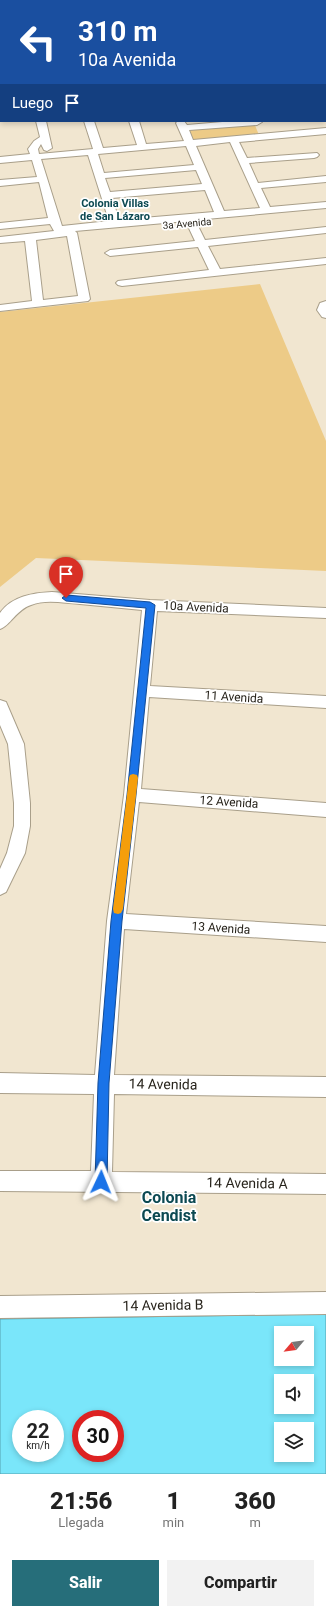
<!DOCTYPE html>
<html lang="es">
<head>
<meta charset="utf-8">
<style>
	body { margin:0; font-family:Roboto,sans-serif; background:#f2f2f2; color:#222; height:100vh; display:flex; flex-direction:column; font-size:15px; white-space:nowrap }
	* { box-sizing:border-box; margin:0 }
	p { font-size:13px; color:#767676 }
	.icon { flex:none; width:22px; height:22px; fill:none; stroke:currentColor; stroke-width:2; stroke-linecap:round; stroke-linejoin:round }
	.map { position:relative; height:1474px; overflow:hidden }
	.details { display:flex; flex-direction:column; background:#fff; flex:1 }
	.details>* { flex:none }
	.banner { position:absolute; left:0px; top:0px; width:326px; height:122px; box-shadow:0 2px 6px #0003; background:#1a4fa0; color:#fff; overflow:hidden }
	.needle { width:26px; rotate:241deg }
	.fabs { position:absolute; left:274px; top:1326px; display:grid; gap:8px }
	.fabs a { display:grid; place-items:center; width:40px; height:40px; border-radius:0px; background:#fff; box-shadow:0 2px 6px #0003; font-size:20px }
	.speed { position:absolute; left:12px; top:1410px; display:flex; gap:8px; font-size:20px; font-weight:700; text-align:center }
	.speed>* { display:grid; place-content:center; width:52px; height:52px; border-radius:50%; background:#fff; box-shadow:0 2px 6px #0003; line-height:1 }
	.speed small { font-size:10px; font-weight:400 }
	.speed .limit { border:6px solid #d22; background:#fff; color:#111 }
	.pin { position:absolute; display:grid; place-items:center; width:34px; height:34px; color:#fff; margin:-41px -17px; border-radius:50% 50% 50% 0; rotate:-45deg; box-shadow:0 0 4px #0007 }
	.pin .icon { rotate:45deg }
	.me { position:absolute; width:44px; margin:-22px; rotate:2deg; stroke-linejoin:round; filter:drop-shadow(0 0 3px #0008) }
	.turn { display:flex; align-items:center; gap:14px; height:84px; padding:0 12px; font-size:18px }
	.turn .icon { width:52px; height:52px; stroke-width:2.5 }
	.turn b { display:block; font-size:28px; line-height:34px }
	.then { display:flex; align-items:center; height:38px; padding:0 12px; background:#0003; gap:8px; font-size:15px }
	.eta { display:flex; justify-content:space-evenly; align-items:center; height:68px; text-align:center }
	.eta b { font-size:24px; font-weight:800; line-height:28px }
	.button { display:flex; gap:8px; margin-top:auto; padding:8px 12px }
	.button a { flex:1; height:46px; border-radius:0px; background:#266e7a; color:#fff; font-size:16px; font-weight:800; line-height:46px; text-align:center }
	.button a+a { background:#f2f2f2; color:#222 }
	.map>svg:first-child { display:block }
	.green { fill:#edcb87 }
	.building { fill:#7ae6fa; stroke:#55a1af; fill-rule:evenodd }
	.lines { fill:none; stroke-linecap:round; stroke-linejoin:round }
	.street-casing { stroke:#a99f8a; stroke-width:2 }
	.secondary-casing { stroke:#a99f8a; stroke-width:2 }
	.street { fill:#fff; fill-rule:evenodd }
	.secondary { fill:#fff; fill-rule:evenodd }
	.route { fill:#1a73e8; stroke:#114b97 }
	.slow { fill:#f59e0b }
	.labels { text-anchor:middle; stroke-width:3.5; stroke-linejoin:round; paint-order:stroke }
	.far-street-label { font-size:10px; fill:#27231b; stroke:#fff }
	.far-neighbourhood-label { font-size:11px; font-weight:bold; fill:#0c4952; stroke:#fff }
	.street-label { font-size:12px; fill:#27231b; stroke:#fff }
	.near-street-label { font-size:14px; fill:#27231b; stroke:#fff }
	.near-neighbourhood-label { font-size:16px; font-weight:bold; fill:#0c4952; stroke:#fff }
</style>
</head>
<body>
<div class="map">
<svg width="326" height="1474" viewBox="0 0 326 1474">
	<rect width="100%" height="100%" fill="#f1e6d0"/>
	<g class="green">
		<path d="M 254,123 L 259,135 L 193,140 L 188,129 Z"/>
		<path d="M 260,284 L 326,441 L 326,571 L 36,558 L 0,587 L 0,312 Z"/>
	</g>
	<path class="building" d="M 326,1314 L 326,1474 L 0,1474 L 0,1319 ZM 281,1333 L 307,1333 L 307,1359 L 281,1359 ZM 281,1381 L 307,1381 L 307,1407 L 281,1407 ZM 21,1419 L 55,1419 L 55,1453 L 21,1453 ZM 81,1419 L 115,1419 L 115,1453 L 81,1453 ZM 281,1429 L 307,1429 L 307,1455 L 281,1455 Z"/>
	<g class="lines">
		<g class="street-casing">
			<g id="street">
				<path d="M 26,0 L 34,0 L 35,1 L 27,1 Z"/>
				<rect x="0" y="111" width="1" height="6"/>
				<rect x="325" y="114" width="1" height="6"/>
				<path d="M 36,121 L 46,121 L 52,148 L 47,151 L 44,150 L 41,144 L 38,149 L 39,154 L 93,149 L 84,121 L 94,121 L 103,148 L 137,145 L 129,121 L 139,121 L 146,144 L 184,141 L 176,123 L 178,121 L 184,121 L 187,125 L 234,121 L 262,122 L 257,125 L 189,130 L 193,140 L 326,128 L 326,134 L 239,142 L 247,158 L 317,153 L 319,155 L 317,157 L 314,158 L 249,163 L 258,183 L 326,176 L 326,182 L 261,188 L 270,207 L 326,202 L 326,208 L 195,220 L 205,240 L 326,227 L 326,233 L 208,246 L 220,269 L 326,258 L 326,264 L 122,286 L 118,285 L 116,283 L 118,281 L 209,270 L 198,247 L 110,256 L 105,253 L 110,250 L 195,241 L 186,222 L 187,221 L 75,231 L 77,233 L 90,299 L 88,301 L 0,311 L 0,305 L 32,301 L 25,241 L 0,243 L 0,237 L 54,231 L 50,224 L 0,229 L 0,223 L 48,218 L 39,182 L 0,186 L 0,180 L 37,177 L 32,160 L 0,163 L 0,157 L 30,154 L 28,149 L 34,141 L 40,137 ZM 230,142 L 260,208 L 224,211 L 196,146 ZM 186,146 L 194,165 L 104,173 L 98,154 ZM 88,155 L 109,221 L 62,226 L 41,159 ZM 196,170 L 202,184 L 110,192 L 105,178 ZM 205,190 L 214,212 L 119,220 L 112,198 ZM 67,236 L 78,296 L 43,300 L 36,240 Z"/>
				<path d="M 326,301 L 326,318 L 322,317 L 317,310 L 320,303 Z"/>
				<path d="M 52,592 L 150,600 L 326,608 L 326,618 L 157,611 L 150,686 L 326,696 L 326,708 L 149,697 L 141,789 L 326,803 L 326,817 L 139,802 L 126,914 L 326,926 L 326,942 L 124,929 L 114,1075 L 326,1077 L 326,1097 L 114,1094 L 112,1172 L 326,1174 L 326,1194 L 0,1191 L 0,1171 L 91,1171 L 94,1094 L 0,1093 L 0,1073 L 95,1075 L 107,921 L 124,795 L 142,610 C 122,608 101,606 80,604 C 64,603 46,599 31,605 C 16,610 10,626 0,629 L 0,613 C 12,596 33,593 52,592 Z"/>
				<path d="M 0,700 L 6,702 L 24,744 L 30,803 L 30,826 L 25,853 L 6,892 L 0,895 L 0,869 L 7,853 L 14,826 L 14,803 L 8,744 L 0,725 Z"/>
				<path d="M 326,1292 L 326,1314 L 0,1318 L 0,1296 Z"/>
			</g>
		</g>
		<g class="secondary-casing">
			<g id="secondary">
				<rect x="325" y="54" width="1" height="8"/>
				<rect x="0" y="80" width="1" height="8"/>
			</g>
		</g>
		<use href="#street" class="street"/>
		<use href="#secondary" class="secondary"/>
	</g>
	<path class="route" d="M 66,595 L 150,602 L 155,605 L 136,795 L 122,921 L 109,1083 L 107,1182 L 105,1186 L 101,1188 L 97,1186 L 95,1182 L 98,1083 L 111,921 L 127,795 L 146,608 L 66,601 L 62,598 Z"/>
	<path class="slow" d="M 133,774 L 137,775 L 138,778 L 123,909 L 121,913 L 118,914 L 114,913 L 113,909 L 129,778 L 130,775 Z"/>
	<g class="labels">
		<g class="far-street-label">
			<text transform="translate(187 223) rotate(-5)" y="4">3a Avenida</text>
		</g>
		<g class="far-neighbourhood-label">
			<text x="115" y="207">Colonia Villas<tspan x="115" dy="13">de San Lázaro</tspan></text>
		</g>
		<g class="street-label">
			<text transform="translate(196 607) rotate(3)" y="4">10a Avenida</text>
			<text transform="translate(234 697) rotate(4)" y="4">11 Avenida</text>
			<text transform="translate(229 802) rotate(4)" y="4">12 Avenida</text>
			<text transform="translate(221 928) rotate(4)" y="4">13 Avenida</text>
		</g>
		<g class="near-street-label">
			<text transform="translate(163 1084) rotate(1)" y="5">14 Avenida</text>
			<text transform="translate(247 1183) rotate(1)" y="5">14 Avenida A</text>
			<text transform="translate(163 1305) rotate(-1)" y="5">14 Avenida B</text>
		</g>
		<g class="near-neighbourhood-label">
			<text x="169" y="1203">Colonia<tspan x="169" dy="18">Cendist</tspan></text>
		</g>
	</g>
</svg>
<div class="fabs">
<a><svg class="needle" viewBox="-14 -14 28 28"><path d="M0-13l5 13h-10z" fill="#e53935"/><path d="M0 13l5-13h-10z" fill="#767676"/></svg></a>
<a><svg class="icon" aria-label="sound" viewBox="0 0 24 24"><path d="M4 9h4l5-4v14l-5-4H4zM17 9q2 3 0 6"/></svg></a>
<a><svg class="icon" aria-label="layers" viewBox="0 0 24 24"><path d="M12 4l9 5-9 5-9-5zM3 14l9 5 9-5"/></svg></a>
</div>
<div class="speed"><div>22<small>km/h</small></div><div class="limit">30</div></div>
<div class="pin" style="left:66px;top:598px;background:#d93025"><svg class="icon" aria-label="arrive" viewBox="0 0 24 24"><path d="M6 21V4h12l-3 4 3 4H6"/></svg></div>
<svg class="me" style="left:101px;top:1182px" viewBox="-20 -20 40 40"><path d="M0-17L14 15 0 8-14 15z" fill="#1a73e8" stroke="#fff" stroke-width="4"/></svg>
<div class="banner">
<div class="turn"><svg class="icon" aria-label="left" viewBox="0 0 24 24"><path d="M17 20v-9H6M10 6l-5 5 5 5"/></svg><div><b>310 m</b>10a Avenida</div></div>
<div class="then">Luego<svg class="icon" aria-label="arrive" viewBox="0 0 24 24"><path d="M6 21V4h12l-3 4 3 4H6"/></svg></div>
</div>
</div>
<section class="details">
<div class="eta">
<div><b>21:56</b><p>Llegada</p></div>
<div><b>1</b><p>min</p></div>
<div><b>360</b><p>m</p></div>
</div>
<div class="button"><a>Salir</a><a>Compartir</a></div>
</section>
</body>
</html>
